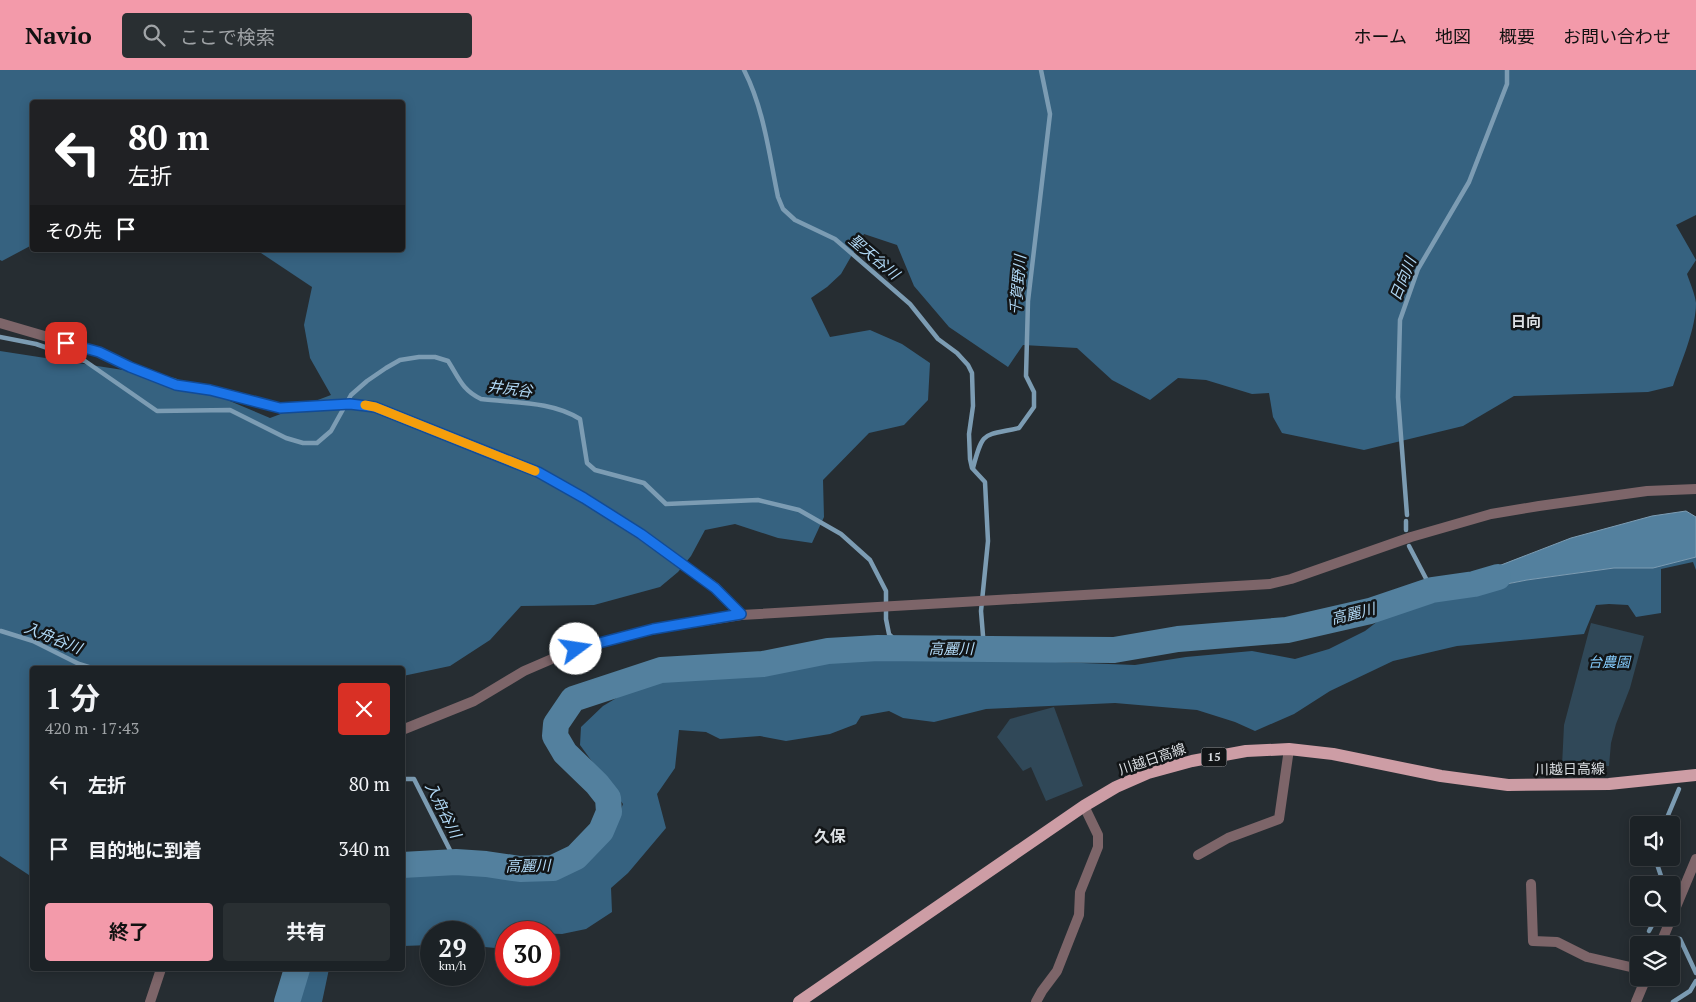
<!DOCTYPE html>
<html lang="ja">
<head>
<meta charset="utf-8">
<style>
	body { margin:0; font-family:"PT Serif","Noto Sans JP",serif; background:#292f32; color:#f1f3f6; height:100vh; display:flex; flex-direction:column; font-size:19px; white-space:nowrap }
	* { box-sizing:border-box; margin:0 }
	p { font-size:16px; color:#a0a4a7 }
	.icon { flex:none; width:28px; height:28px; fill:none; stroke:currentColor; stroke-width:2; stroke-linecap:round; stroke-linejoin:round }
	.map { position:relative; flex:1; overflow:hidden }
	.panel { position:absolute; left:30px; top:596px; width:375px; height:305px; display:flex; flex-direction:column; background:#1c2226; border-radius:5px; box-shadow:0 2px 12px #0003,0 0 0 1px #3a3f43 }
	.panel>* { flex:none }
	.banner { position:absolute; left:30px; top:30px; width:375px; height:152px; border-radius:5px; box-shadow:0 2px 12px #0003,0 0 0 1px #3a3f43; background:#202124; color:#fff; overflow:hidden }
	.fabs { position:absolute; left:1630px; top:746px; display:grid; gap:10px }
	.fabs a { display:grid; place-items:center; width:50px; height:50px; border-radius:5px; background:#1c2226; box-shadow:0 2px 12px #0003,0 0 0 1px #3a3f43; font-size:25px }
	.speed { position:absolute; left:420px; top:851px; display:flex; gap:10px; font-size:25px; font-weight:700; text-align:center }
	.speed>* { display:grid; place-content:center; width:65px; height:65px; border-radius:50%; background:#1c2226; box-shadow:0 2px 12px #0003,0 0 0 1px #3a3f43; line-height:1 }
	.speed small { font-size:12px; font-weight:400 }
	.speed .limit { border:8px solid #d22; background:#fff; color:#111 }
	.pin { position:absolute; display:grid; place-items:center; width:42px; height:42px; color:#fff; margin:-21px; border-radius:10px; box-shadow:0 2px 8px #0006 }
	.me { position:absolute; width:55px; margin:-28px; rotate:76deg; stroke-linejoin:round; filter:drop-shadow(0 0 4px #0008) }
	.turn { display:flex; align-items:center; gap:18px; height:105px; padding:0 15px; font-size:22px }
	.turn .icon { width:65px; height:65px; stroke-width:2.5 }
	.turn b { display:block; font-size:35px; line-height:42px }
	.then { display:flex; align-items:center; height:48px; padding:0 15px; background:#0003; gap:10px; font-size:19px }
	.round { display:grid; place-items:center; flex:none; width:52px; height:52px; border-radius:5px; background:#292f32 }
	.head { display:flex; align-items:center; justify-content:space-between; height:85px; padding:0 15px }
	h1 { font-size:30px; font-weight:700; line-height:38px }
	.primary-button { display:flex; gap:10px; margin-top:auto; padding:10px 15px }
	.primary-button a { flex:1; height:58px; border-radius:5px; background:#f39aaa; color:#111; font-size:20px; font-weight:700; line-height:58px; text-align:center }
	.primary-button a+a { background:#292f32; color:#f1f3f6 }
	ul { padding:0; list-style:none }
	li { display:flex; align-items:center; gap:15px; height:65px; padding:0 15px }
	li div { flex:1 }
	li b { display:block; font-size:19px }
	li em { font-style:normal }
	header { display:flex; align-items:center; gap:30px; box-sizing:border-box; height:70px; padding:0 25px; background:#f39aaa; color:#111 }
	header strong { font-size:24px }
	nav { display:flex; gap:28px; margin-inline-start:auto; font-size:18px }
	.search { width:350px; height:45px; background:#292f32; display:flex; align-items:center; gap:12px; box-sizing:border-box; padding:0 18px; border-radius:5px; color:#a0a4a7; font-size:19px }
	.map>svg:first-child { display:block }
	.green { fill:#304858 }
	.forest { fill:#366280 }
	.water { fill:#53809e; stroke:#7c9cb3 }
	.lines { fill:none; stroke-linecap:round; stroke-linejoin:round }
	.stream { stroke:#7c9cb3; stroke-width:4.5 }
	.river { stroke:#53809e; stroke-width:26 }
	.minor { stroke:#7d6569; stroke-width:10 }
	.tertiary { stroke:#7d6569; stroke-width:10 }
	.primary { stroke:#cd9da5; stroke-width:12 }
	.route-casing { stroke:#114b97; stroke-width:12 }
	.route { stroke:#1a73e8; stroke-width:9 }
	.slow { stroke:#f59e0b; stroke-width:9 }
	.labels { text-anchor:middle; stroke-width:5; stroke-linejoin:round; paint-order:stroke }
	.shield { fill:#121517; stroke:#9fa2a6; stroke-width:1 }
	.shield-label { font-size:12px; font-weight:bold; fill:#dbdfe3 }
	.park-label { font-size:14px; font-style:italic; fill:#83c9f9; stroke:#121517 }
	.street-label { font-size:14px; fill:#dbdfe3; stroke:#121517 }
	.water-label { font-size:15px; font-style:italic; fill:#b0d8f5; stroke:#121517 }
	.neighbourhood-label { font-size:15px; font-weight:bold; fill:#dbdfe3; stroke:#121517 }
	.quarter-label { font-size:16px; font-weight:bold; fill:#dbdfe3; stroke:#121517 }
</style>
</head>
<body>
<header>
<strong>Navio</strong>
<div class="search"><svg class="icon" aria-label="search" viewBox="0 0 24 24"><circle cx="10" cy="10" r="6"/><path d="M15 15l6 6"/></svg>ここで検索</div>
<nav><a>ホーム</a><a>地図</a><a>概要</a><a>お問い合わせ</a></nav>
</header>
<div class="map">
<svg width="1696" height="932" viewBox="0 0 1696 932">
	<rect width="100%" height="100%" fill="#262d32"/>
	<g class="green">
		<path d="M 1591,553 L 1644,566 L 1630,618 L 1616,654 L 1611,673 L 1609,696 L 1562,696 L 1564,655 Z"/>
		<path d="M 1054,637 L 1083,716 L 1046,731 L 1031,697 L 1023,701 L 997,667 L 1010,649 Z"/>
	</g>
	<g class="forest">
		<path d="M 0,0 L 1696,0 L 1696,145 L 1676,155 L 1696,190 L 1687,204 C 1690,213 1695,224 1696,233 C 1696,259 1681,292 1673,316 L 1648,322 L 1514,326 L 1463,356 L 1364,380 L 1282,363 L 1273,347 L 1269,323 L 1252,324 L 1206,310 L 1178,308 L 1150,330 L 1112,310 L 1077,278 L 1023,275 L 1008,297 L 949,257 L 914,216 L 897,175 L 864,164 L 841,204 L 827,217 L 811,228 L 830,267 L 870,260 L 902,274 L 930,293 L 928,330 L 904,355 L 869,363 L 823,410 L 824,447 L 812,473 L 778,468 L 735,454 L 705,460 L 691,486 L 678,502 L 660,517 L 594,535 L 521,536 L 490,570 L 450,596 L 403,606 L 402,599 L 32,599 L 32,807 L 0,786 L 0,281 L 175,308 L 270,348 L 331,325 L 310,288 L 304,255 L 312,217 L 261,183 L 251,180 L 402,180 L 402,32 L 32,32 L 32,175 L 2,191 L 0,190 Z"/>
		<path d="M 1696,487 L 1696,500 L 1693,492 L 1661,499 L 1661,543 L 1636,547 L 1628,535 L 1609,534 L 1596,535 L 1584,564 L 1457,576 L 1393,591 L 1330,621 L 1294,644 L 1255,661 L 1235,652 L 1197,640 L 1115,633 L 986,639 L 934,652 L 903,648 L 889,641 L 861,646 L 856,654 L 830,664 L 786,671 L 760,666 L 720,669 L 706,662 L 679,660 L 675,698 L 657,724 L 666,758 L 628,803 L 611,818 L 612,842 L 586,859 L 562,864 L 506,862 L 506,879 L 474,876 L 474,862 L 431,862 L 431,875 L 403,876 L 402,804 L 487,801 L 520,807 L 555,806 L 577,791 L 613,760 L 623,734 L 580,675 L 581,657 L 603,636 L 635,617 L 678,605 L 769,601 L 832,588 L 900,586 L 1135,595 L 1186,587 L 1252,581 L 1295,589 L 1329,579 L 1365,561 L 1395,538 L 1527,510 L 1614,498 L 1652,498 Z"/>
		<path d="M 302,899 L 329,899 L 322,932 L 295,932 L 298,907 Z"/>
	</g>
	<path class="water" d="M 1686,441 L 1696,447 L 1696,487 L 1653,498 L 1614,498 L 1527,510 L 1471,521 L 1457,512 L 1571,468 L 1652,446 Z"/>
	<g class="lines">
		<g class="stream">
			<path d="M 744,0 C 764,39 769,84 778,127 L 783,139 L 795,150 L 835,169 L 910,234 L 938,269 L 957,283 L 968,295 L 972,303 L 973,336 L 969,364 L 970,389 L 972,398 L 985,412 L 988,471 L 981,541 L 984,578"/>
			<path d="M 0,267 L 36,274 L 85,291 L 157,341 L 230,340 L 286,368 L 303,373 L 317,373 L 331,361 L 351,325 L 367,311 L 386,298 L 400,290 L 419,287 L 435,287 L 448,291 C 459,308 462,320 481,329 C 514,333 552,331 580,349 L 587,393 L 595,400 L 644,413 L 666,434 L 758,430 L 799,440 L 841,464 L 870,490 L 886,521 L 886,549 L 889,564 L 903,578"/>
			<path d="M 973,398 C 983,360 983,366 1019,358 L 1034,337 L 1034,322 L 1026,306 L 1028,231 L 1050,44 L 1041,0"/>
			<path d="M 1407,445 L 1398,327 L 1400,250 L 1418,199 L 1469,112 L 1507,14 L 1507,0"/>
			<path d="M 1406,451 L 1406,460"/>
			<path d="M 1409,476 L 1432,520"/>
			<path d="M 1,561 L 33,571 L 79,594 L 95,599"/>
			<path d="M 402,709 L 414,709 L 456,792"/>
			<path d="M 1664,755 L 1679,719"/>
			<path d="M 1655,788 L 1664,815"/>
			<path d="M 1649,861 L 1656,848"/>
			<path d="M 1675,868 L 1680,869 L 1696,903"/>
			<path d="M 1673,932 L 1690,921 L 1696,911"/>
		</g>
		<g class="river">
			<path d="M 402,795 L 456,792 L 486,794 L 520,799 L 553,798 L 576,787 L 601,761 L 609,742 L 608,728 L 597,714 L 565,683 L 555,666 L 556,654 L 573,629 L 661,600 L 763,594 L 828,581 L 878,578 L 1114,580 L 1178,569 L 1287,560 L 1370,541 L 1432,520 L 1474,514 L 1498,507"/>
			<path d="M 287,932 L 297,899"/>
		</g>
		<g class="minor">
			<path d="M 0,253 L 99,282 L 130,297 L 176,315 L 211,320 L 280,338 L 350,334 L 375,337 L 538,402 L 584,428 L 641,465 L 715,517 L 741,545"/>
			<path d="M 402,660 L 474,631 L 524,601 L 575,579 L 653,559 L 741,545 L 1270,514 L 1291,509 L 1411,467 L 1491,444 L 1539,436 L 1647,421 L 1696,419"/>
			<path d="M 1198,785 L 1228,768 L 1279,749 L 1289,679"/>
			<path d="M 1531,814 L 1533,871 L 1557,872 L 1587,887 L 1639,899"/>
			<path d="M 150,932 L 161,899"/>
			<path d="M 1036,932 L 1042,921 L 1057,901 L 1079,845 L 1080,822 L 1098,777 L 1098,765 L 1084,736"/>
		</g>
		<g class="tertiary">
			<path d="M 1660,875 L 1696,789"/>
			<path d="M 1636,932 L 1646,908"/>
		</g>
		<path class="primary" d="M 799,932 L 1084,736 L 1116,717 L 1148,703 L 1192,691 L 1246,681 L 1289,679 L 1333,684 L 1441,706 L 1508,715 L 1609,714 L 1696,705"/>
	</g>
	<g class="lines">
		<g class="route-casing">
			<path id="route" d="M 66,273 L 99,282 L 130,297 L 176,315 L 210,320 L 280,338 L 350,334 L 375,337 L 520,395 L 538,402 L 584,428 L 641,464 L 715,518 L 741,544 L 653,559 L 576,579"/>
		</g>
		<use href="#route" class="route"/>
		<path class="slow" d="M 365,335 L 375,337 L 535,401"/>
	</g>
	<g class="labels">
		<rect class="shield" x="1201.5" y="677.5" width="25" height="19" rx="4"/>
		<g class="shield-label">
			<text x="1214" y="691">15</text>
		</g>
		<g class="park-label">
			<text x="1609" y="597">台農園</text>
		</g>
		<g class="street-label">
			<text transform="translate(1152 689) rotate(-19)" y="5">川越日高線</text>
			<text transform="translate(1570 699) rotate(-1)" y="5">川越日高線</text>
		</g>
		<g class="water-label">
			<text transform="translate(874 187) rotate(40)" y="5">聖天谷川</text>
			<text transform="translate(1403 209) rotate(-68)" y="5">日向川</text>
			<text transform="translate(1018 215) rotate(-85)" y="5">千賀野川</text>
			<text transform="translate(510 319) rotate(7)" y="5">井尻谷</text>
			<text transform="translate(1353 544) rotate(-14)" y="5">高麗川</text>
			<text transform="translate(53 568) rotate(22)" y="5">入舟谷川</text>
			<text x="951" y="584">高麗川</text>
			<text transform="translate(443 740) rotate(63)" y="5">入舟谷川</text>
			<text transform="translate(528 796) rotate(-1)" y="5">高麗川</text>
		</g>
		<g class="neighbourhood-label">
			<text x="1526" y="257">日向</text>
		</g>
		<g class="quarter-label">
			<text x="830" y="772">久保</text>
		</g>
	</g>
</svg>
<div class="fabs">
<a><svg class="icon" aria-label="sound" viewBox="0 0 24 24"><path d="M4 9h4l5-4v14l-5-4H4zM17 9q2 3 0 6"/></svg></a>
<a><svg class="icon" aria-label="search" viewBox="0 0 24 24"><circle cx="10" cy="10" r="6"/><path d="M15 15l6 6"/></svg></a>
<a><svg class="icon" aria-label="layers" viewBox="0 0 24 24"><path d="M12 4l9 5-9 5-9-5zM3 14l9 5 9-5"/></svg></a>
</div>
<div class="speed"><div>29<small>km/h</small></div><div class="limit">30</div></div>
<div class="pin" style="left:66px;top:273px;background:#d93025"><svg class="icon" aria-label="arrive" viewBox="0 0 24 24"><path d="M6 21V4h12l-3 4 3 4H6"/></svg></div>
<svg class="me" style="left:576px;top:579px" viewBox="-20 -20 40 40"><circle r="19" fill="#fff"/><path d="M0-13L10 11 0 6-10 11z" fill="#1a73e8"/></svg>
<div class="banner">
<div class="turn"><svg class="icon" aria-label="left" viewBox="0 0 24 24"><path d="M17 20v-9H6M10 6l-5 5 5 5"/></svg><div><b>80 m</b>左折</div></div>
<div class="then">その先<svg class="icon" aria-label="arrive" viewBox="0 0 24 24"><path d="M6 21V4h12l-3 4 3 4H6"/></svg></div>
</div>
<section class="panel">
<div class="head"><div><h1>1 分</h1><p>420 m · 17:43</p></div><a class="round" style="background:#d93025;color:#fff"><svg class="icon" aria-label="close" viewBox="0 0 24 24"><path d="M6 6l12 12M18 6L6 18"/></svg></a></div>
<ul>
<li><svg class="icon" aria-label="left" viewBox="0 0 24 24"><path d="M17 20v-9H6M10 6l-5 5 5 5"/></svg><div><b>左折</b></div><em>80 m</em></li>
<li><svg class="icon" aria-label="arrive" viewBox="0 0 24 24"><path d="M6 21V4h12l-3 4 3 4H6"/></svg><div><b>目的地に到着</b></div><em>340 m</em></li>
</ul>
<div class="primary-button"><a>終了</a><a>共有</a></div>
</section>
</div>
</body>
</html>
